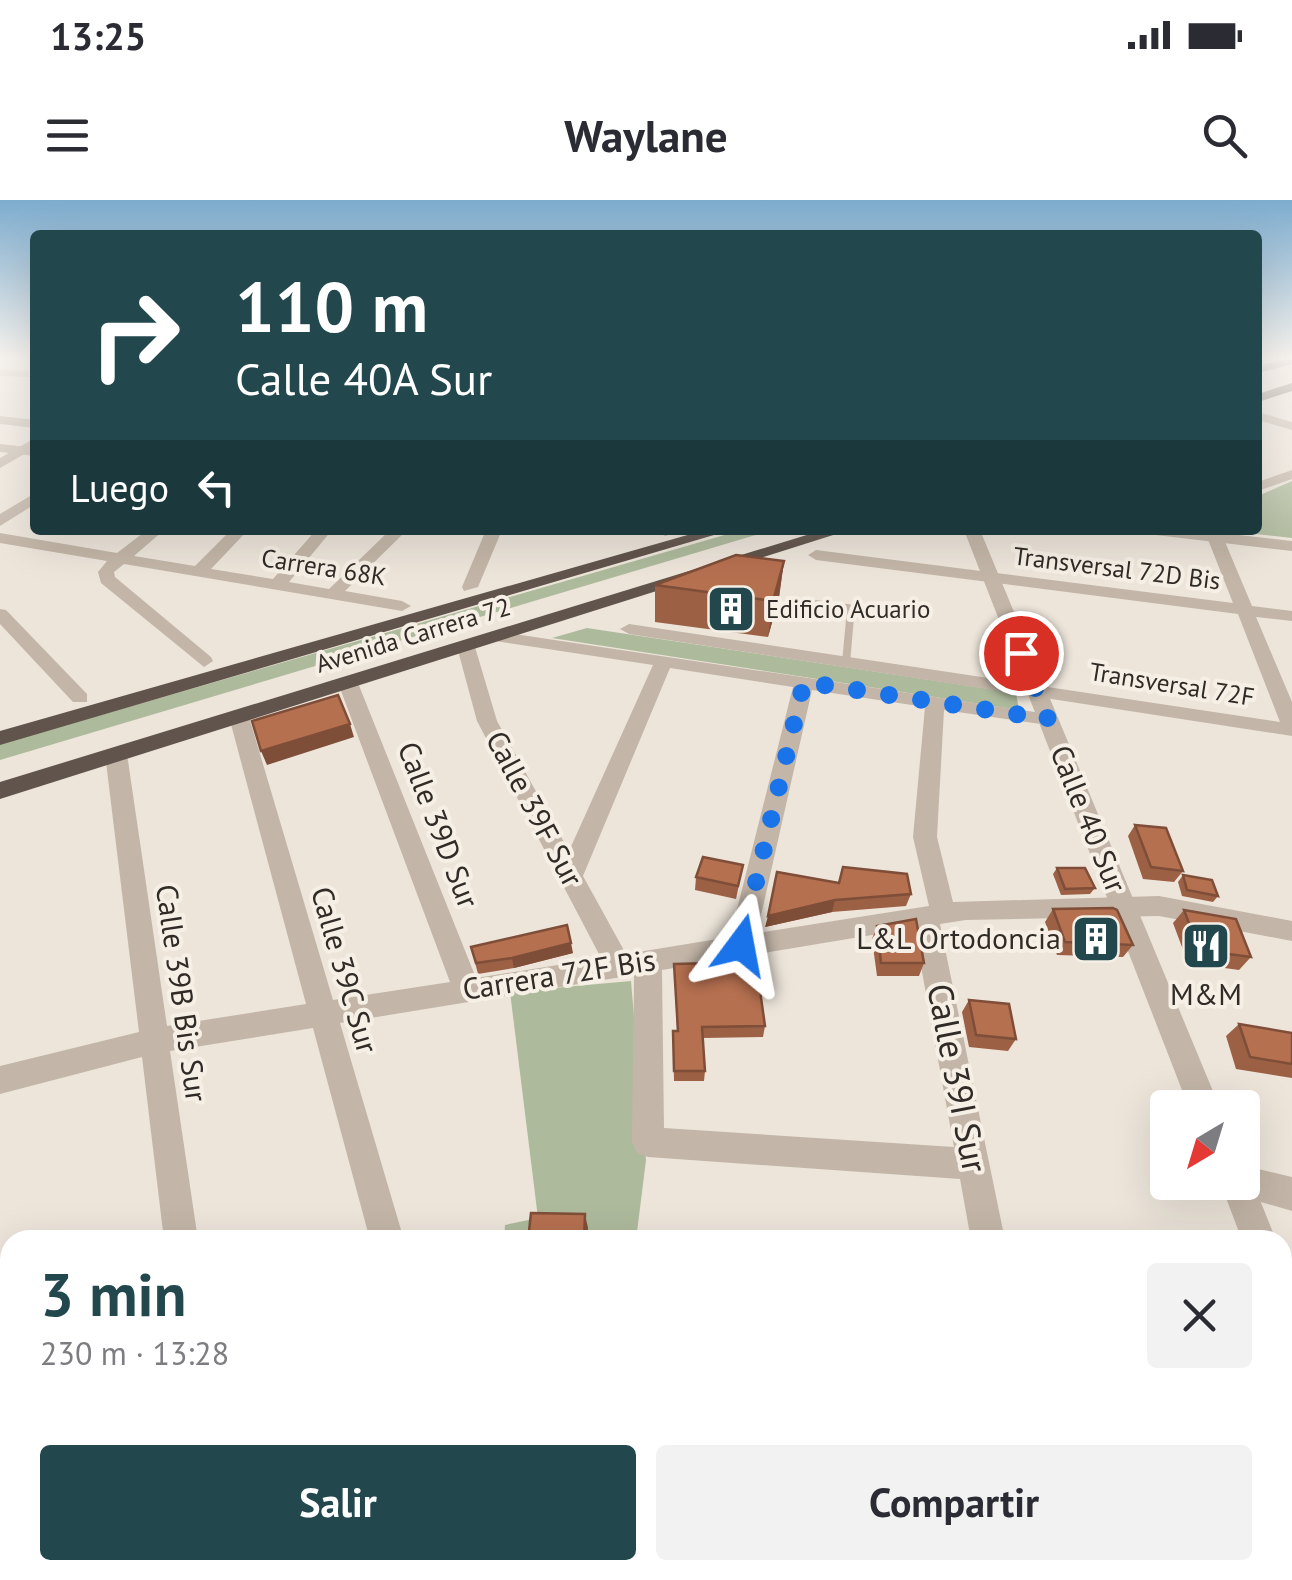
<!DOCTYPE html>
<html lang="es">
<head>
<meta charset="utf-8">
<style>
	body { margin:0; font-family:"PT Sans",sans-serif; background:#f2f2f3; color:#2b2b33; height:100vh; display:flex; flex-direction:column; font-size:38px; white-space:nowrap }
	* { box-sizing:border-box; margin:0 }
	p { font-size:32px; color:#7c7c81 }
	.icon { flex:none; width:55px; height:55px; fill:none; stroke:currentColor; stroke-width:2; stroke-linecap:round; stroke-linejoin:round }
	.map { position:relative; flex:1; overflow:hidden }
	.drawer { position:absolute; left:0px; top:1030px; width:1292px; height:350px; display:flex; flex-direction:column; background:#fff; border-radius:30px 30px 0 0; box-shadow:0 10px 40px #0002 }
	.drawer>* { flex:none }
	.guide { position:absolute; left:30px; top:30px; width:1232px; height:305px; border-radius:10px; box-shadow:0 10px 40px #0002; background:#22474d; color:#fff; overflow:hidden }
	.needle { width:65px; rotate:218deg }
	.controls { position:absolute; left:1150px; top:890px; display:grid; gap:20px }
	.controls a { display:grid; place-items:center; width:110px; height:110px; border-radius:10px; background:#fff; box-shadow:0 10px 40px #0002; font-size:50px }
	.pin { position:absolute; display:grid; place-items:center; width:85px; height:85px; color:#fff; margin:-42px; border:5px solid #fff; border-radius:50%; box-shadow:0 2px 10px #0007 }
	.me { position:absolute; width:110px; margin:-55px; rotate:13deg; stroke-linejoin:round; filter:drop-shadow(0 0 8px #0008) }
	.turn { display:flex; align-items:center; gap:35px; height:210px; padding:0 40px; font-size:45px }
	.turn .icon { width:130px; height:130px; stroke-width:2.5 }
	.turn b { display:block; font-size:70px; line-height:85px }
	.then { display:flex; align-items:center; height:95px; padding:0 40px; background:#0003; gap:20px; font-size:38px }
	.round { display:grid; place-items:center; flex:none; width:105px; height:105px; border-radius:10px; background:#f2f2f3 }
	.overview { display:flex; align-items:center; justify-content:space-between; height:170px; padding:0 40px }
	h1 { font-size:60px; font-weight:700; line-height:75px; color:#22474d }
	.primary-button { display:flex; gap:20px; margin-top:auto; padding:20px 40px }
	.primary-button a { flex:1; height:115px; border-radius:10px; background:#22474d; color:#fff; font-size:40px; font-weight:700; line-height:115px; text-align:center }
	.primary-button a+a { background:#f2f2f3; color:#2b2b33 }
	.status { display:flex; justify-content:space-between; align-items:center; height:70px; padding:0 50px; background:#fff; direction:ltr }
	.status svg { height:28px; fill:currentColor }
	header { display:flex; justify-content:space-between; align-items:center; height:130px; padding:0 40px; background:#fff; font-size:45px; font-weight:700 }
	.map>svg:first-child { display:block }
	.green { fill:#aeba9c }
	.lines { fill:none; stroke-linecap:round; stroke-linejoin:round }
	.service { fill:#c3b6a8; fill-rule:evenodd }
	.minor { fill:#c3b6a8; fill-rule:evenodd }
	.tertiary { fill:#c3b6a8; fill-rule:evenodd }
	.trunk { fill:#61544c; fill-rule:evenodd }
	.wall { fill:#9c6045 }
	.shaded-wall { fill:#7f4e38 }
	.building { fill:#b57050; stroke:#7f4e38; stroke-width:2.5 }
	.route { stroke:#1a73e8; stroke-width:18; stroke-dasharray:0 32.4 }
	.labels { text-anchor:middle; stroke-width:8; stroke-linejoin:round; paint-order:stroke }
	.far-street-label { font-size:25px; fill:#312b27; stroke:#f6efe5 }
	.far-poi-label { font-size:25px; fill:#312b27; stroke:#f6efe5; text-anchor:start }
	.street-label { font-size:30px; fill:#312b27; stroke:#f6efe5 }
	.poi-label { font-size:30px; fill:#312b27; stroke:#f6efe5; text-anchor:end }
	.near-street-label { font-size:35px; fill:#312b27; stroke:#f6efe5 }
</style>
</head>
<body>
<div class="status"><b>13:25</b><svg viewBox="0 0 49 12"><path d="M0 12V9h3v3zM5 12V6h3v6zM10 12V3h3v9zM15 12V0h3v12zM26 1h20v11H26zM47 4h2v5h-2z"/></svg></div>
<header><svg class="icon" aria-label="menu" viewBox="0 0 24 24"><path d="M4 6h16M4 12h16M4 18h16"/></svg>Waylane<svg class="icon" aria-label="search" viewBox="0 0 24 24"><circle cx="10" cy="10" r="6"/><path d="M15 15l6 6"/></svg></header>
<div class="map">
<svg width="1292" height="1380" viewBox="0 0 1292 1380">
	<rect width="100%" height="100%" fill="#ede5da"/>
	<g class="green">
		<path d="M 1292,281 L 1292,338 L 1218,330 L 1258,330 L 1258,296 Z"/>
		<path d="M 742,330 L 772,330 L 0,560 L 0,544 Z"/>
		<path d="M 587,428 L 1016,493 L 1019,510 L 552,438 Z"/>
		<path d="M 631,781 L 646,960 L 636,1040 L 504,1040 L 505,1025 L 538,1018 L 510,792 Z"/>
	</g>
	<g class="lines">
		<path class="service" d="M 791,397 L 855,405 L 850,464 L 847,465 L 842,462 L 847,409 L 788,402 L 787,400 Z"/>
		<g class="minor">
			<path d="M 0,170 L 35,171 L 35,177 L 0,176 Z"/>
			<path d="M 0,216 L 35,220 L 35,228 L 0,224 Z"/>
			<path d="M 0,244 L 35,248 L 35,256 L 0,252 Z"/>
			<path d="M 1292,270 L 1292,279 L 1258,291 L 1258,282 Z"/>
			<path d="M 35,293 L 35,304 L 0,326 L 0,314 Z"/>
			<path d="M 147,330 L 164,330 L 134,356 L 195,366 L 231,330 L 248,330 L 211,369 L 273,379 L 316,330 L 332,330 L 289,382 L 329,389 L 390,330 L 407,330 L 345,391 L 402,401 L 411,406 L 402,411 L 124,364 L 114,372 L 115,377 L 211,457 L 213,461 L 204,467 L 101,383 L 98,372 L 107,361 L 0,343 L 0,333 L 117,353 Z"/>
			<path d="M 486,330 L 502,330 L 478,387 L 464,391 L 462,387 Z"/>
			<path d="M 647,330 L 673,330 L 674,331 L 666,336 Z"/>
			<path d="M 1215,332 L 1223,337 L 1252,406 L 1292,411 L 1292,421 L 1256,417 L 1292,502 L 1292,536 L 629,434 L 620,429 L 629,424 L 1280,522 L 1238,414 L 816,360 L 808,355 L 816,350 L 1233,403 L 1207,337 Z"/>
			<path d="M 0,409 L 6,410 L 87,494 L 87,502 L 73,502 L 0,424 Z"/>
			<path d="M 501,432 L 1055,515 L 1058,519 L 1048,525 L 944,510 L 937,637 L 953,702 L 1159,696 L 1292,721 L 1292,741 L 1159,716 L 966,720 L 940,724 L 1005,1040 L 971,1040 L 960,979 L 648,957 L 637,953 L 632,942 L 634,775 L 340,823 L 404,1040 L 370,1040 L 313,828 L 170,851 L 198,1040 L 164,1040 L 142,857 L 0,894 L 0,866 L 139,832 L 105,554 L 116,547 L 127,554 L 167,826 L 306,804 L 229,517 L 239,511 L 249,517 L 333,800 L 450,782 L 338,483 L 348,477 L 358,483 L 476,778 L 601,758 L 477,521 L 457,447 L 466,441 L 475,447 L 497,521 L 569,651 L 653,465 L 495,441 L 492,437 ZM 670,468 L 793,487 L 730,737 L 626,754 L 583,676 ZM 812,490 L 925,507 L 913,637 L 929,706 L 757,733 ZM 914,728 L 954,947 L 664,928 L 662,770 Z"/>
			<path d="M 1242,965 L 1292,977 L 1292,1011 L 1230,993 L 1226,982 L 1242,982 Z"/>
			<rect x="1282" y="1271" width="10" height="42"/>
			<path d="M 10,1352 L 10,1370 L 58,1370 L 54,1380 L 0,1380 L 0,1353 Z"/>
			<path d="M 306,1370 L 350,1370 L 347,1380 L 303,1380 Z"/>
			<path d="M 1085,1370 L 1129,1370 L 1131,1380 L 1087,1380 Z"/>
		</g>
		<g class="tertiary">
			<path d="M 1258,212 L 1292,222 L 1292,230 L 1258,220 Z"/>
			<path d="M 35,238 L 35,248 L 0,268 L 0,258 Z"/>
			<path d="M 964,330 L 980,330 L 1220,908 L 1189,908 Z"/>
			<path d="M 1148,330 L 1195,330 L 1292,341 L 1292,351 L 1156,335 Z"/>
			<path d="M 1242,968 L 1248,970 L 1276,1040 L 1242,1040 L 1220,982 L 1242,982 Z"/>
			<path d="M 1282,1079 L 1292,1083 L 1292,1139 L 1282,1135 Z"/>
		</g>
		<g class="trunk">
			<path d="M 1292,157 L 1292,164 L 1258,173 L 1258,166 Z"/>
			<path d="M 1292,183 L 1292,191 L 1258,202 L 1258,194 Z"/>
			<path d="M 705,330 L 731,330 L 0,545 L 0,531 Z"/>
			<path d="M 823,330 L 849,330 L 0,599 L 0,582 Z"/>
		</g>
	</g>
	<g class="wall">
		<path d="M 784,361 L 779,397 L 768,437 L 655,422 L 655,385 Z"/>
		<path d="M 1135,625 L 1183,671 L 1174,682 L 1143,679 L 1128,636 Z"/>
		<path d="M 743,665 L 736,699 L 695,690 L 696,677 Z"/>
		<path d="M 1057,668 L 1095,688 L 1090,694 L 1061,695 L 1053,674 Z"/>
		<path d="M 1183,675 L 1218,696 L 1213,702 L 1182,696 L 1178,682 Z"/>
		<path d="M 839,683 L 911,694 L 906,706 L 832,712 L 765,727 Z"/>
		<path d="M 1053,709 L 1133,745 L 1123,757 L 1057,755 L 1045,722 Z"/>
		<path d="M 1184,710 L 1251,757 L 1239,770 L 1188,763 L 1173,723 Z"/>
		<path d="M 877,726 L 924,763 L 919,776 L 877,776 L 872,739 Z"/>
		<path d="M 471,747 L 573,753 L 514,768 L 478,774 Z"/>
		<path d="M 674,764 L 765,826 L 763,837 L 703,838 L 705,871 L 704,881 L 674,881 L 673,831 L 677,831 Z"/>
		<path d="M 969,800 L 1016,839 L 1008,851 L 969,847 L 962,812 Z"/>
		<path d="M 1239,824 L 1292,833 L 1292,878 L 1236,869 L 1226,836 Z"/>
	</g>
	<g class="shaded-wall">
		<path d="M 784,361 L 779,397 L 768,437 L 773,401 Z"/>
		<path d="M 350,524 L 354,537 L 267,565 L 261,551 Z"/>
		<path d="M 835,700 L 832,712 L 765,727 L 768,716 Z"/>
		<path d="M 571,743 L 573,753 L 514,768 L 512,758 Z"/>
		<path d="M 585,1014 L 588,1028 L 587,1040 L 584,1040 Z"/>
	</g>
	<g class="building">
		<path d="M 736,355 L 784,361 L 773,401 L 655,385 Z"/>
		<path d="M 338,495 L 350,524 L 261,551 L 252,521 Z"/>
		<path d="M 1135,625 L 1166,628 L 1183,671 L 1151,667 Z"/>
		<path d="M 703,657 L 743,665 L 738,686 L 696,677 Z"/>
		<path d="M 843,667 L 907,674 L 911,694 L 835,700 L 768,716 L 777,672 L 839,683 Z"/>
		<path d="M 1057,668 L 1085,668 L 1095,688 L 1065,689 Z"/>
		<path d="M 1183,675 L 1212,680 L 1218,696 L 1187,690 Z"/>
		<path d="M 1113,708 L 1117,710 L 1133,745 L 1065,742 L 1053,709 Z"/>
		<path d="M 1184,710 L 1236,719 L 1251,757 L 1199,750 Z"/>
		<path d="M 916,719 L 924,763 L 881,763 L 877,726 Z"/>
		<path d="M 567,725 L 571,743 L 512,758 L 476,763 L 471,747 Z"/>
		<path d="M 756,762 L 765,826 L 702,827 L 705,871 L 674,871 L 673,831 L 678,831 L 674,764 Z"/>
		<path d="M 969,800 L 1009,804 L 1016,839 L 976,835 Z"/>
		<path d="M 1239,824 L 1292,833 L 1292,864 L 1250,857 Z"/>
		<path d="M 531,1013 L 585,1014 L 584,1040 L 528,1040 Z"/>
		<path d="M 694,1370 L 740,1370 L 742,1380 L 695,1380 Z"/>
	</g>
	<linearGradient id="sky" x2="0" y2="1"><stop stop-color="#7dacce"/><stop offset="0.45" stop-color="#f7f3ee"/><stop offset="1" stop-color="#f7f3ee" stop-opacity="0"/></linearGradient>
	<rect width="1292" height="351" fill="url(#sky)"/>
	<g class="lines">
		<path class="route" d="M 741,745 L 804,482 L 1048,519 L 1021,453"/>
	</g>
	<defs>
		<g id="building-square" transform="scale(2.5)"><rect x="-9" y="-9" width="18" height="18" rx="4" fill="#22474d" stroke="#f6efe5"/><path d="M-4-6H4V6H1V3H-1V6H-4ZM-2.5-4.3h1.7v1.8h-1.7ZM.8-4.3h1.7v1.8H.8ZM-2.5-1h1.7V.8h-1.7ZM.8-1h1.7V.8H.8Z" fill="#fff"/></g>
		<g id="restaurant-square" transform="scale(2.5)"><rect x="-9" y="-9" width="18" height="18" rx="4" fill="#22474d" stroke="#f6efe5"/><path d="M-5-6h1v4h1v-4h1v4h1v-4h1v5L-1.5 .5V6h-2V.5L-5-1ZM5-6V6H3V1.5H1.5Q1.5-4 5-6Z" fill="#fff"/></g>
	</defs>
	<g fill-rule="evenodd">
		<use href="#building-square" x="731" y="409"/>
		<use href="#building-square" x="1096" y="739"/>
		<use href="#restaurant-square" x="1206" y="746"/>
	</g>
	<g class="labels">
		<g class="far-street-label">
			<text transform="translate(324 367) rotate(9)" y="9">Carrera 68K</text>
			<text transform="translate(1117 368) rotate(7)" y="9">Transversal 72D Bis</text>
			<text transform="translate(413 435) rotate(-17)" y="9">Avenida Carrera 72</text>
			<text transform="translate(1172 484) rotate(9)" y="9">Transversal 72F</text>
		</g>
		<g class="far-poi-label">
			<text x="766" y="418">Edificio Acuario</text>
		</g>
		<g class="street-label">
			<text transform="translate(534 609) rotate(62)" y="10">Calle 39F Sur</text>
			<text transform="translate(1088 619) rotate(68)" y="10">Calle 40 Sur</text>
			<text transform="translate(438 625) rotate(69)" y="10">Calle 39D Sur</text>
			<text transform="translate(344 770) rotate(74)" y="10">Calle 39C Sur</text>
			<text transform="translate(559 775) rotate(-9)" y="10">Carrera 72F Bis</text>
			<text transform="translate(181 793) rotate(82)" y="10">Calle 39B Bis Sur</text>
		</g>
		<g class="poi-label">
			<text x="1061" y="749">L&amp;L Ortodoncia</text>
			<text x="1206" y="805" text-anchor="middle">M&amp;M</text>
		</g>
		<g class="near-street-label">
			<text transform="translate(957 878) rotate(79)" y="12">Calle 39I Sur</text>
		</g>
	</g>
</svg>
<div class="controls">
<a><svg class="needle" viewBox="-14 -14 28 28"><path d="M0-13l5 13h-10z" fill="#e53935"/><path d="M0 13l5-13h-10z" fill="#7c7c81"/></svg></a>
</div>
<div class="pin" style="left:1021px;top:453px;background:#d93025"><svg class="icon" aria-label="arrive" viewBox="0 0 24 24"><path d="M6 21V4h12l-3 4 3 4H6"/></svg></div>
<svg class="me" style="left:741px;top:745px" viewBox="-20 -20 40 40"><path d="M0-17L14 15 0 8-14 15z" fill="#1a73e8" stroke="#fff" stroke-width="4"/></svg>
<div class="guide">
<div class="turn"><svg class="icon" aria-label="right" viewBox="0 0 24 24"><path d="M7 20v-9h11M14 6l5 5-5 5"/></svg><div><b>110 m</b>Calle 40A Sur</div></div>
<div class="then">Luego<svg class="icon" aria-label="left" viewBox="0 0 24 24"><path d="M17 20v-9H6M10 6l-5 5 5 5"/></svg></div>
</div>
<section class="drawer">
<div class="overview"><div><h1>3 min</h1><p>230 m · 13:28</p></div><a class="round"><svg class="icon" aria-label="close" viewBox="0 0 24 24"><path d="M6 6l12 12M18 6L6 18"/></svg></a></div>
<div class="primary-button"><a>Salir</a><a>Compartir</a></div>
</section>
</div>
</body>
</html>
